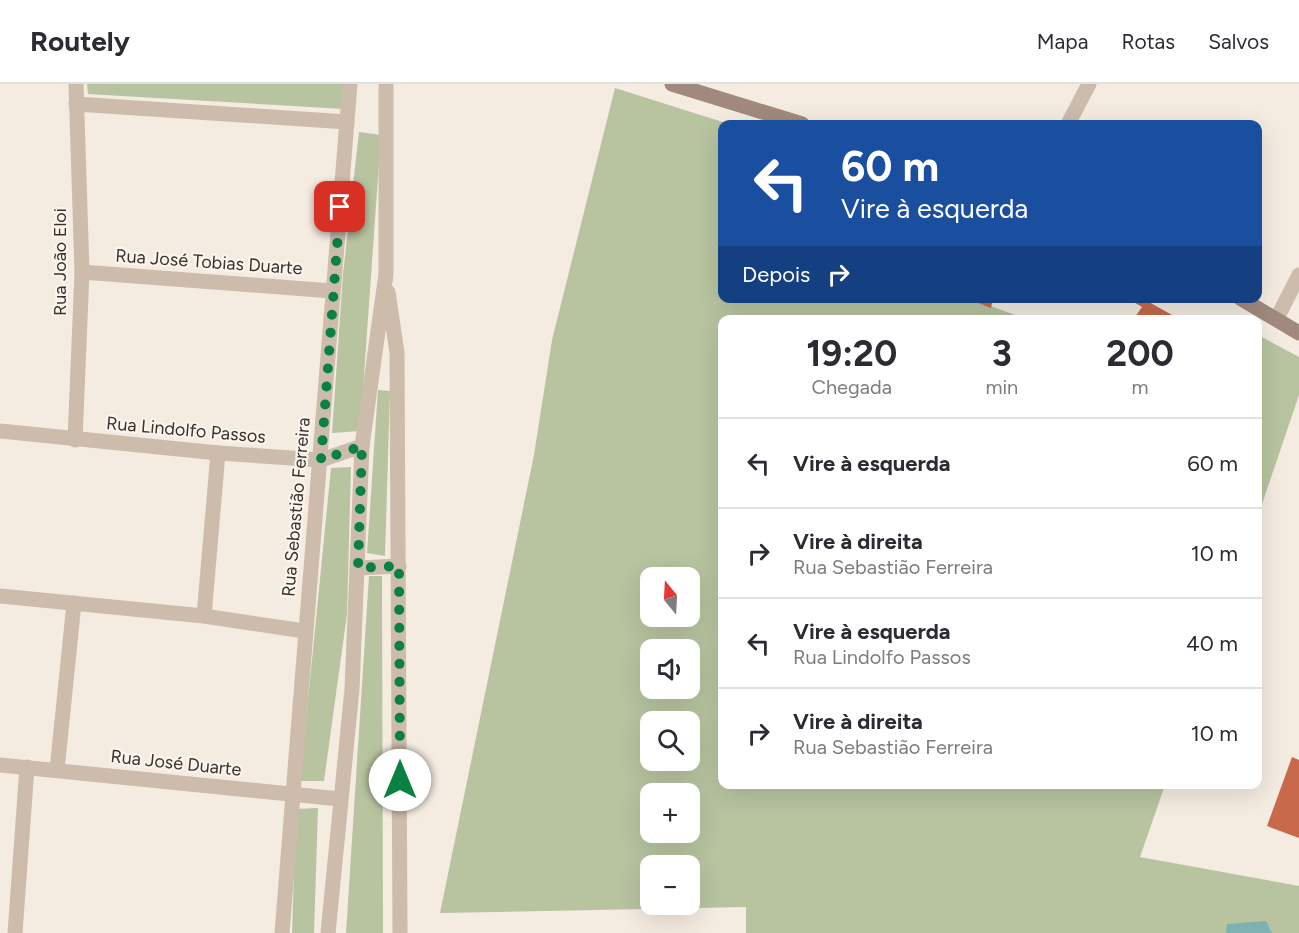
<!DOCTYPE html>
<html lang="pt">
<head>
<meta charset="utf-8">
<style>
	body { margin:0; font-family:Figtree,sans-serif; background:#f2f2f3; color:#2b2b33; height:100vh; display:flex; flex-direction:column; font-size:22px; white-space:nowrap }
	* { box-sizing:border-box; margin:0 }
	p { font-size:20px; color:#7c7c81 }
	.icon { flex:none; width:33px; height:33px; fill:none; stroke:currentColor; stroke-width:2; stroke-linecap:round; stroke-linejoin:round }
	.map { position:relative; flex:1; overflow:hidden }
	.sheet { position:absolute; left:718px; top:231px; width:544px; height:474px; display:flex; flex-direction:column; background:#fff; border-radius:12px; box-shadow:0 6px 24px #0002 }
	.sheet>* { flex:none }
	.guide { position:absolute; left:718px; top:36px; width:544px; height:183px; border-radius:12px; box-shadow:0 6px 24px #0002; background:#1a4fa0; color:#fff; overflow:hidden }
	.needle { width:39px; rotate:342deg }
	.tools { position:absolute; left:640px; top:483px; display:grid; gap:12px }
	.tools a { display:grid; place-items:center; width:60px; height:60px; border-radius:12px; background:#fff; box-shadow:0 6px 24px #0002; font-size:30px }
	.pin { position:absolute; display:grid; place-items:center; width:51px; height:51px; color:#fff; margin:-26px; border-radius:12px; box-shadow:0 3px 9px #0006 }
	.me { position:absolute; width:66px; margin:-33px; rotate:0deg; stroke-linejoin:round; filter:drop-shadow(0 0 4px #0008) }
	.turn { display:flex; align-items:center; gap:21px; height:126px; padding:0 24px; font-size:27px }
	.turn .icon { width:78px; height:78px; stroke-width:2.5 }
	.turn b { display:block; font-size:42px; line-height:51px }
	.then { display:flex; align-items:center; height:57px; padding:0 24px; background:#0003; gap:12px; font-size:22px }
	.eta { display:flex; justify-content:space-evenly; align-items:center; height:102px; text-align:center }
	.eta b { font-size:36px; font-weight:700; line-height:42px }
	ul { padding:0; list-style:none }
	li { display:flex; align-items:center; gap:18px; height:90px; padding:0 24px; border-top:2px solid #e1e1e2 }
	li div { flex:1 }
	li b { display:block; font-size:22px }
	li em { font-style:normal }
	header { display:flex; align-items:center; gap:36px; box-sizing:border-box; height:84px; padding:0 30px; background:#fff; border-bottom:2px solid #e1e1e2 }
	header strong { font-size:28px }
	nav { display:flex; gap:33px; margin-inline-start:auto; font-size:21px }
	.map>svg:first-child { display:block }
	.green { fill:#b8c4a0; fill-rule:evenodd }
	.water { fill:#7fb0b2 }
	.building { fill:#c8694b }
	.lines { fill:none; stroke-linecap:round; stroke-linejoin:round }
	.minor { stroke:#cdbbac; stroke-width:15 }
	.secondary { stroke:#a18a7d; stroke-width:15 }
	.route { stroke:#0b8043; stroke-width:10; stroke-dasharray:0 18 }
	.labels { text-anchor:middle; stroke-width:4.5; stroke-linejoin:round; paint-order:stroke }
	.street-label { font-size:18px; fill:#3b302b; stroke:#fbf5ee }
</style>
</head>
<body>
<header>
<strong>Routely</strong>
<nav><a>Mapa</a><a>Rotas</a><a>Salvos</a></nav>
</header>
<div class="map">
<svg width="1299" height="849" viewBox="0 0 1299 849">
	<rect width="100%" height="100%" fill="#f4ebe1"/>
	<g class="green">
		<path d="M 87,0 L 345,0 L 344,25 L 88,10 Z"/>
		<path d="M 615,4 L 729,40 L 723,40 L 723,214 L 972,215 L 1026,235 L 723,236 L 723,700 L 1165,701 L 1140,773 L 1299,802 L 1299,849 L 746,849 L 746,823 L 440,829 L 534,371 L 552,256 ZM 651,494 L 690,494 L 690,532 L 651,532 ZM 651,566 L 690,566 L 690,604 L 651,604 ZM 651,638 L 690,638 L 690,676 L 651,676 ZM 651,710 L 690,710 L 690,748 L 651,748 ZM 651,782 L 690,782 L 690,820 L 651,820 Z"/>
		<path d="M 359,48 L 381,51 L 360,347 L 332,349 L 343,190 Z"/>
		<path d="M 1258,251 L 1299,273 L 1299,311 L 1259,429 Z"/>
		<path d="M 378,306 L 390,307 L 385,472 L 367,469 Z"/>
		<path d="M 351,383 L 347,530 L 324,697 L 300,697 L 331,384 Z"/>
		<path d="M 369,492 L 382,492 L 383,849 L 346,849 Z"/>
		<path d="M 318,724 L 314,849 L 292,849 L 296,725 Z"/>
	</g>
	<path class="water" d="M 1266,837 L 1272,849 L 1226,849 L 1227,840 Z"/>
	<g class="building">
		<path d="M 966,214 L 993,214 L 991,224 Z"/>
		<path d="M 1127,214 L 1148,214 L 1147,217 L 1181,236 L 1133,236 L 1142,223 Z"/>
		<path d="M 1292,673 L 1299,676 L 1299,754 L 1267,742 Z"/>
	</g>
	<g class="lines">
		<g class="minor">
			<path d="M 76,20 L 347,38"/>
			<path d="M 1068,40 L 1089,0"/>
			<path d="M 82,188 L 332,207"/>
			<path d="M 388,208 L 397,269 L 400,849"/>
			<path d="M 1277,234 L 1299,191"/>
			<path d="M 0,347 L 218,369 L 321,376 L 362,362"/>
			<path d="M 75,356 L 82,188 L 76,0"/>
			<path d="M 358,484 L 399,482"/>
			<path d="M 0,512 L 204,532 L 304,547"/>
			<path d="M 204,532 L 218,369"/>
			<path d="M 0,681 L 340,715"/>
			<path d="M 57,686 L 74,519"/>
			<path d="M 15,849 L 27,683"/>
			<path d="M 282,849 C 303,566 328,283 350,0"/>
			<path d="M 328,849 L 352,605 L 362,362 L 386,190 L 386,0"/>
		</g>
		<g class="secondary">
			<path d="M 672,0 L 802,40"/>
			<path d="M 1240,214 L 1299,249"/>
		</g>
	</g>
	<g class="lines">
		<path class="route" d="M 340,123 L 321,376 L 362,362 L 358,484 L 399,482 L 400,696"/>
	</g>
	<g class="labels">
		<g class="street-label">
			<text transform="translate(60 178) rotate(-90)" y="6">Rua João Eloi</text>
			<text transform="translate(209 178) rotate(4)" y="6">Rua José Tobias Duarte</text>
			<text transform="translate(186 346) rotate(5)" y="6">Rua Lindolfo Passos</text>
			<text transform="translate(296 423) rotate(-85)" y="6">Rua Sebastião Ferreira</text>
			<text transform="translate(176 679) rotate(6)" y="6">Rua José Duarte</text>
		</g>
	</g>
</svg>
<div class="tools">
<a><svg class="needle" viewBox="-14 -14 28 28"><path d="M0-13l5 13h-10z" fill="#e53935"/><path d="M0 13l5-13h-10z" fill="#7c7c81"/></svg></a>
<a><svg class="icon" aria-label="sound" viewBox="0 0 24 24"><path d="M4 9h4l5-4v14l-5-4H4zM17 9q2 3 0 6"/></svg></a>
<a><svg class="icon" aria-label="search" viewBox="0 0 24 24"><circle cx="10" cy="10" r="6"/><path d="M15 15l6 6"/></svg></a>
<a>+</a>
<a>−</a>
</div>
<div class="pin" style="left:340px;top:123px;background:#d93025"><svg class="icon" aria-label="arrive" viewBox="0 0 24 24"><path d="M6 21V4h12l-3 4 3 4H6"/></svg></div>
<svg class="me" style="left:400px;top:696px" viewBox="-20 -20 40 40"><circle r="19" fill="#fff"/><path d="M0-13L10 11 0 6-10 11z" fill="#0b8043"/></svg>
<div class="guide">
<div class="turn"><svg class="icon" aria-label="left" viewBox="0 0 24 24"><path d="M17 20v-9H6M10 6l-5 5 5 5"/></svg><div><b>60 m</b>Vire à esquerda</div></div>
<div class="then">Depois<svg class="icon" aria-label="right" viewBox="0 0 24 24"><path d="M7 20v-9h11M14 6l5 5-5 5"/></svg></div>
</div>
<section class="sheet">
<div class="eta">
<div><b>19:20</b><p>Chegada</p></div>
<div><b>3</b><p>min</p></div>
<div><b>200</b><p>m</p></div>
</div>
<ul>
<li><svg class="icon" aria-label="left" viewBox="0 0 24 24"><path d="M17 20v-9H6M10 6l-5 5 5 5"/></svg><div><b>Vire à esquerda</b></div><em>60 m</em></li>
<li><svg class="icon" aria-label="right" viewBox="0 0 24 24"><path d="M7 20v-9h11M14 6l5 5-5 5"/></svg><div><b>Vire à direita</b><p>Rua Sebastião Ferreira</p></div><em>10 m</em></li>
<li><svg class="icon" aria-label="left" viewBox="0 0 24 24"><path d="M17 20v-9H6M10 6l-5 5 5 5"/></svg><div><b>Vire à esquerda</b><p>Rua Lindolfo Passos</p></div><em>40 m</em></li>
<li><svg class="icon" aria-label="right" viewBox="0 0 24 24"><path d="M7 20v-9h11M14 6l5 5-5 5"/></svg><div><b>Vire à direita</b><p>Rua Sebastião Ferreira</p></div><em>10 m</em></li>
</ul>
</section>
</div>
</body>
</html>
